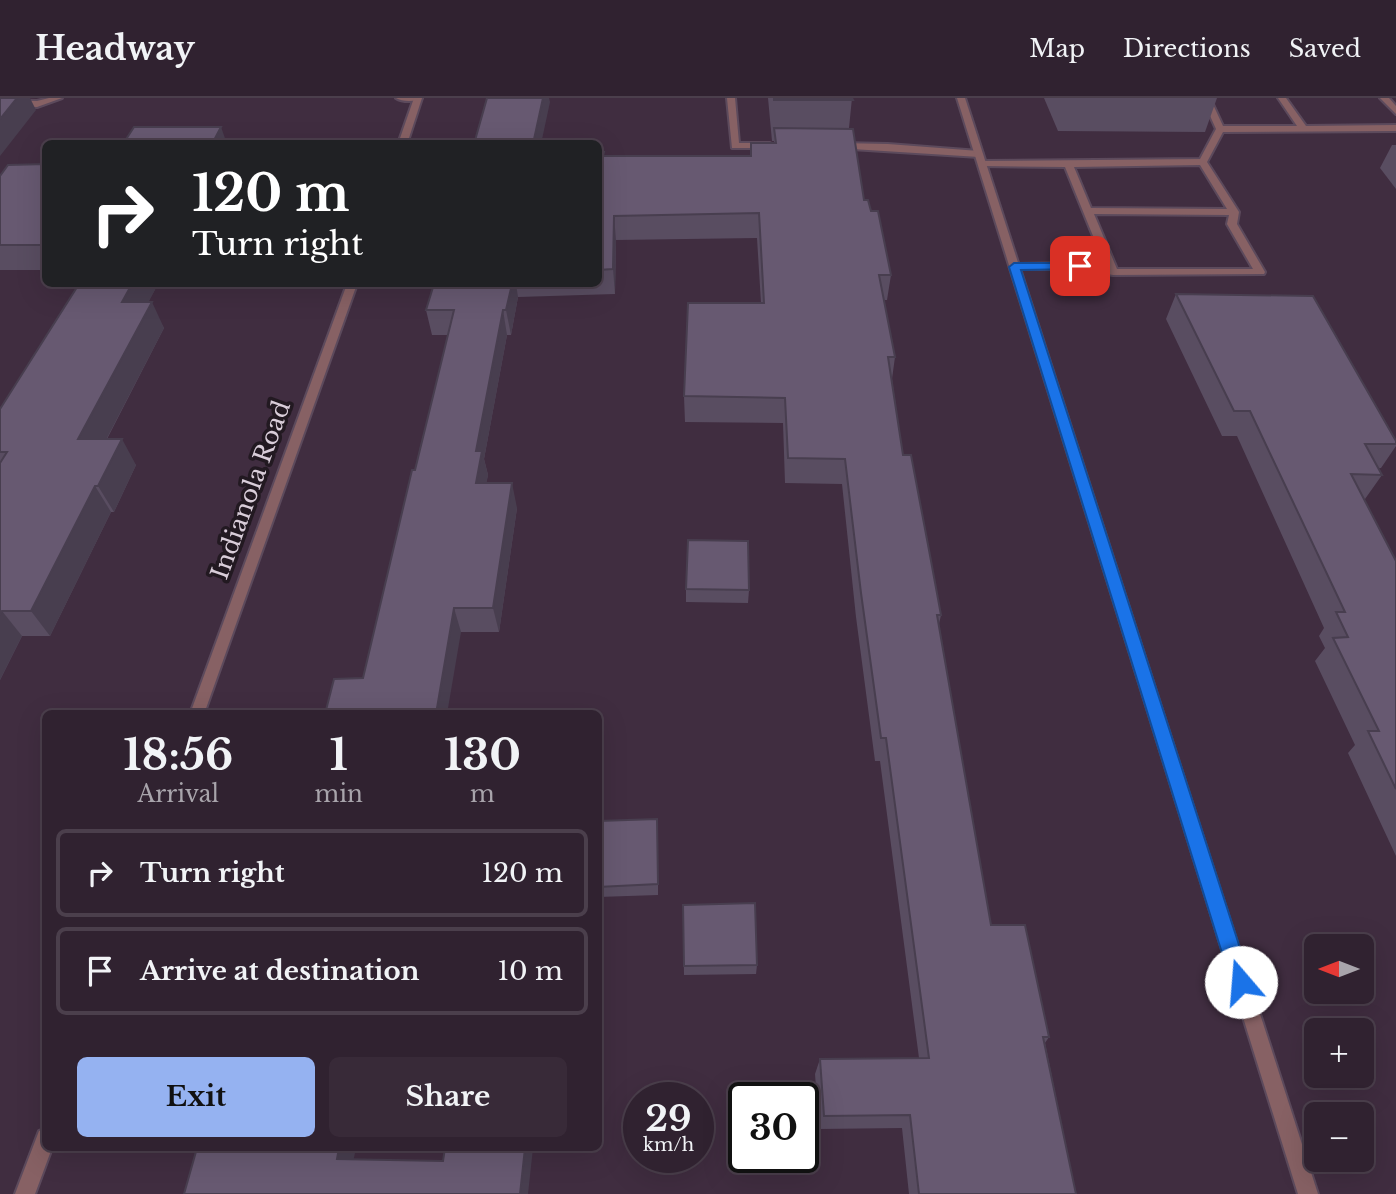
<!DOCTYPE html>
<html lang="en">
<head>
<meta charset="utf-8">
<style>
	body { margin:0; font-family:"Libre Baskerville",serif; background:#382a38; color:#f1f3f6; height:100vh; display:flex; flex-direction:column; font-size:26px; white-space:nowrap }
	* { box-sizing:border-box; margin:0 }
	p { font-size:23px; color:#a8a4ab }
	.icon { flex:none; width:38px; height:38px; fill:none; stroke:currentColor; stroke-width:2; stroke-linecap:round; stroke-linejoin:round }
	.map { position:relative; flex:1; overflow:hidden }
	.drawer { position:absolute; left:42px; top:612px; width:560px; height:441px; display:flex; flex-direction:column; background:#302230; border-radius:10px; box-shadow:0 7px 28px #0002,0 0 0 2px #4b3f4c }
	.drawer>* { flex:none }
	.top-card { position:absolute; left:42px; top:42px; width:560px; height:147px; border-radius:10px; box-shadow:0 7px 28px #0002,0 0 0 2px #4b3f4c; background:#202124; color:#fff; overflow:hidden }
	.needle { width:46px; rotate:270deg }
	.controls { position:absolute; left:1304px; top:836px; display:grid; gap:14px }
	.controls a { display:grid; place-items:center; width:70px; height:70px; border-radius:10px; background:#302230; box-shadow:0 7px 28px #0002,0 0 0 2px #4b3f4c; font-size:35px }
	.speed { position:absolute; left:623px; top:984px; display:flex; gap:14px; font-size:35px; font-weight:700; text-align:center }
	.speed>* { display:grid; place-content:center; width:91px; height:91px; border-radius:50%; background:#302230; box-shadow:0 7px 28px #0002,0 0 0 2px #4b3f4c; line-height:1 }
	.speed small { font-size:18px; font-weight:400 }
	.speed .limit { border:4px solid #111; border-radius:10px; background:#fff; color:#111 }
	.pin { position:absolute; display:grid; place-items:center; width:60px; height:60px; color:#fff; margin:-30px; border-radius:14px; box-shadow:0 4px 10px #0006 }
	.me { position:absolute; width:77px; margin:-38px; rotate:342deg; stroke-linejoin:round; filter:drop-shadow(0 0 5px #0008) }
	.turn { display:flex; align-items:center; gap:24px; height:147px; padding:0 35px; font-size:32px }
	.turn .icon { width:91px; height:91px; stroke-width:2.5 }
	.turn b { display:block; font-size:49px; line-height:60px }
	.eta { display:flex; justify-content:space-evenly; align-items:center; height:119px; text-align:center }
	.eta b { font-size:42px; font-weight:700; line-height:49px }
	.primary-button { display:flex; gap:14px; margin-top:auto; padding:14px 35px }
	.primary-button a { flex:1; height:80px; border-radius:10px; background:#95b2f1; color:#111; font-size:28px; font-weight:700; line-height:80px; text-align:center }
	.primary-button a+a { background:#382a38; color:#f1f3f6 }
	ul { padding:0; list-style:none }
	li { display:flex; align-items:center; gap:21px; height:88px; margin:0 14px 10px; padding:0 21px; border:4px solid #4b3f4c; border-radius:10px }
	li div { flex:1 }
	li b { display:block; font-size:26px }
	li em { font-style:normal }
	header { display:flex; align-items:center; gap:42px; box-sizing:border-box; height:98px; padding:0 35px; background:#302230; border-bottom:2px solid #4b3f4c }
	header strong { font-size:33px }
	nav { display:flex; gap:38px; margin-inline-start:auto; font-size:24px }
	.map>svg:first-child { display:block }
	.lines { fill:none; stroke-linecap:round; stroke-linejoin:round }
	.service-casing { stroke:#5c4a5c; stroke-width:4 }
	.minor-casing { stroke:#5c4a5c; stroke-width:4 }
	.tertiary-casing { stroke:#5c4a5c; stroke-width:4 }
	.service { fill:#876164; fill-rule:evenodd }
	.minor { fill:#876164; fill-rule:evenodd }
	.tertiary { fill:#876164; fill-rule:evenodd }
	.wall { fill:#594d61 }
	.shaded-wall { fill:#483e4f }
	.building { fill:#675971; stroke:#483e4f; stroke-width:2 }
	.route { fill:#1a73e8; stroke:#114b97; stroke-width:2 }
	.labels { text-anchor:middle; stroke-width:7; stroke-linejoin:round; paint-order:stroke }
	.street-label { font-size:24px; fill:#d9cdd9; stroke:#221921 }
</style>
</head>
<body>
<header>
<strong>Headway</strong>
<nav><a>Map</a><a>Directions</a><a>Saved</a></nav>
</header>
<div class="map">
<svg width="1396" height="1096" viewBox="0 0 1396 1096">
	<rect width="100%" height="100%" fill="#402d40"/>
	<g class="lines">
		<g class="service-casing">
			<g id="service">
				<path d="M 49,0 L 62,0 L 37,9 L 0,8 L 0,2 L 37,3 Z"/>
				<path d="M 396,0 L 422,0 C 416,4 402,4 396,0 Z"/>
				<path d="M 727,0 L 735,0 L 739,45 L 770,45 L 774,48 L 773,50 L 732,50 Z"/>
				<path d="M 1202,0 L 1210,0 L 1223,28 L 1297,28 L 1278,0 L 1286,0 L 1306,28 L 1396,27 L 1396,33 L 1223,34 L 1207,64 L 1239,114 L 1237,126 L 1265,174 L 1264,176 L 1113,177 L 1080,171 L 1011,171 L 1011,167 L 1015,166 L 1080,165 L 1106,170 L 1065,69 L 982,68 L 978,65 L 979,63 L 1200,61 L 1216,31 ZM 1200,67 L 1227,111 L 1091,110 L 1074,69 ZM 1094,116 L 1229,117 L 1227,126 L 1253,171 L 1117,171 Z"/>
				<path d="M 1380,0 L 1389,0 L 1396,8 L 1396,16 Z"/>
				<path d="M 839,45 L 888,46 L 979,53 L 983,56 L 979,59 L 836,50 L 835,48 Z"/>
			</g>
		</g>
		<g class="minor-casing">
			<path id="minor" d="M 957,0 L 965,0 L 1318,1096 L 1298,1096 Z"/>
		</g>
		<g class="tertiary-casing">
			<g id="tertiary">
				<path d="M 414,0 L 422,0 L 407,46 L 398,46 Z"/>
				<path d="M 347,186 L 357,186 L 204,616 L 190,616 Z"/>
				<path d="M 46,1031 L 46,1050 L 52,1050 L 35,1096 L 15,1096 L 39,1033 Z"/>
			</g>
		</g>
		<use href="#service" class="service"/>
		<use href="#minor" class="minor"/>
		<use href="#tertiary" class="tertiary"/>
	</g>
	<g class="wall">
		<path d="M 768,0 L 852,0 L 849,30 L 864,102 L 871,113 L 891,177 L 887,202 L 884,202 L 895,259 L 892,281 L 903,357 L 941,517 L 939,526 L 991,827 L 1049,939 L 1045,945 L 1076,1096 L 909,1096 L 902,1030 L 819,1031 L 815,976 L 820,961 L 919,960 L 880,663 L 875,663 L 856,519 L 842,386 L 785,385 L 783,325 L 685,324 L 684,298 L 761,205 L 757,140 L 616,142 L 615,196 L 518,199 L 511,237 L 507,237 L 484,361 L 488,377 L 486,385 L 517,410 L 499,534 L 461,534 L 363,580 L 448,237 L 432,237 L 426,212 L 434,186 L 598,186 L 598,54 L 604,54 L 604,58 L 750,58 L 751,45 L 774,45 L 774,43 L 772,43 Z"/>
		<path d="M 1044,0 L 1217,0 L 1205,34 L 1058,33 Z"/>
		<path d="M 1392,47 L 1396,47 L 1396,91 L 1380,70 Z"/>
		<path d="M 46,66 L 46,172 L 0,172 L 0,78 Z"/>
		<path d="M 79,186 L 158,186 L 148,204 L 164,230 L 107,341 L 136,367 L 114,414 L 111,414 L 50,538 L 22,538 L 0,582 L 0,311 Z"/>
		<path d="M 1176,196 L 1396,343 L 1396,348 L 1381,370 L 1379,370 L 1382,377 L 1365,401 L 1364,401 L 1396,463 L 1396,758 L 1348,655 L 1355,647 L 1315,563 L 1325,550 L 1319,538 L 1324,530 L 1237,338 L 1222,338 L 1166,221 Z"/>
		<path d="M 686,491 L 749,492 L 748,505 L 686,504 Z"/>
		<path d="M 598,723 L 658,732 L 658,797 L 598,799 Z"/>
		<path d="M 683,807 L 757,867 L 756,876 L 684,877 Z"/>
	</g>
	<g class="shaded-wall">
		<path d="M 17,0 L 30,0 L 36,12 L 0,58 L 0,21 Z"/>
		<path d="M 543,0 L 549,0 L 550,4 L 541,46 L 533,46 Z"/>
		<path d="M 221,29 L 227,46 L 212,46 Z"/>
		<path d="M 614,118 L 616,142 L 615,196 L 613,171 Z"/>
		<path d="M 132,186 L 158,186 L 135,230 L 122,204 Z"/>
		<path d="M 512,186 L 516,186 L 518,199 L 511,237 L 506,212 Z"/>
		<path d="M 152,204 L 164,230 L 93,367 L 78,341 Z"/>
		<path d="M 503,212 L 507,237 L 484,361 L 488,377 L 482,410 L 476,385 L 476,353 Z"/>
		<path d="M 122,341 L 136,367 L 114,414 L 98,388 Z"/>
		<path d="M 512,385 L 517,410 L 499,534 L 493,510 Z"/>
		<path d="M 95,388 L 111,414 L 50,538 L 31,513 Z"/>
		<path d="M 454,510 L 461,534 L 447,616 L 436,616 Z"/>
		<path d="M 2,513 L 22,538 L 0,582 L 0,517 Z"/>
		<path d="M 339,1050 L 356,1050 L 351,1074 L 337,1061 Z"/>
		<path d="M 525,1050 L 533,1050 L 528,1096 L 520,1096 Z"/>
	</g>
	<g class="building">
		<path d="M 0,0 L 17,0 L 0,21 Z"/>
		<path d="M 487,0 L 543,0 L 533,46 L 474,46 Z"/>
		<path d="M 774,0 L 852,0 L 853,2 L 774,2 Z"/>
		<path d="M 134,29 L 221,29 L 212,46 L 123,46 Z"/>
		<path d="M 774,30 L 853,31 L 864,102 L 868,102 L 871,113 L 878,113 L 891,177 L 879,177 L 895,259 L 888,259 L 903,357 L 911,357 L 929,452 L 941,517 L 937,517 L 991,827 L 1025,827 L 1049,939 L 1043,939 L 1076,1096 L 919,1096 L 910,1017 L 824,1018 L 820,961 L 929,960 L 886,640 L 881,640 L 861,495 L 845,361 L 788,360 L 785,300 L 684,298 L 688,205 L 764,205 L 759,115 L 614,118 L 613,171 L 598,172 L 598,54 L 604,54 L 603,58 L 751,58 L 751,45 L 776,45 Z"/>
		<path d="M 46,66 L 46,147 L 0,147 L 0,78 L 8,67 Z"/>
		<path d="M 79,186 L 132,186 L 122,204 L 152,204 L 78,341 L 122,341 L 98,388 L 95,388 L 31,513 L 2,513 L 0,517 L 0,365 L 7,354 L 0,354 L 0,311 Z"/>
		<path d="M 434,186 L 512,186 L 506,212 L 503,212 L 476,353 L 482,353 L 476,385 L 512,385 L 493,510 L 454,510 L 436,616 L 325,616 L 334,581 L 363,580 L 412,372 L 415,372 L 454,212 L 426,212 Z"/>
		<path d="M 1176,196 L 1313,198 L 1396,343 L 1396,346 L 1365,346 L 1382,377 L 1351,376 L 1396,463 L 1396,691 L 1368,633 L 1379,633 L 1333,540 L 1348,539 L 1336,514 L 1345,514 L 1250,313 L 1234,313 Z"/>
		<path d="M 688,442 L 748,443 L 749,492 L 686,491 Z"/>
		<path d="M 657,721 L 658,786 L 598,789 L 598,723 Z"/>
		<path d="M 755,805 L 757,867 L 684,868 L 683,807 Z"/>
		<path d="M 197,1050 L 339,1050 L 337,1061 L 443,1063 L 445,1050 L 525,1050 L 520,1096 L 184,1096 Z"/>
	</g>
	<path class="route" d="M 1014,165 L 1080,165 L 1085,168 L 1080,171 L 1021,172 L 1251,884 L 1248,891 L 1241,894 L 1234,891 L 1231,884 L 1009,169 Z"/>
	<g class="labels">
		<g class="street-label">
			<text transform="translate(251 392) rotate(-70)" y="8">Indianola Road</text>
		</g>
	</g>
</svg>
<div class="controls">
<a><svg class="needle" viewBox="-14 -14 28 28"><path d="M0-13l5 13h-10z" fill="#e53935"/><path d="M0 13l5-13h-10z" fill="#a8a4ab"/></svg></a>
<a>+</a>
<a>−</a>
</div>
<div class="speed"><div>29<small>km/h</small></div><div class="limit">30</div></div>
<div class="pin" style="left:1080px;top:168px;background:#d93025"><svg class="icon" aria-label="arrive" viewBox="0 0 24 24"><path d="M6 21V4h12l-3 4 3 4H6"/></svg></div>
<svg class="me" style="left:1241px;top:884px" viewBox="-20 -20 40 40"><circle r="19" fill="#fff"/><path d="M0-13L10 11 0 6-10 11z" fill="#1a73e8"/></svg>
<div class="top-card">
<div class="turn"><svg class="icon" aria-label="right" viewBox="0 0 24 24"><path d="M7 20v-9h11M14 6l5 5-5 5"/></svg><div><b>120 m</b>Turn right</div></div>
</div>
<section class="drawer">
<div class="eta">
<div><b>18:56</b><p>Arrival</p></div>
<div><b>1</b><p>min</p></div>
<div><b>130</b><p>m</p></div>
</div>
<ul>
<li><svg class="icon" aria-label="right" viewBox="0 0 24 24"><path d="M7 20v-9h11M14 6l5 5-5 5"/></svg><div><b>Turn right</b></div><em>120 m</em></li>
<li><svg class="icon" aria-label="arrive" viewBox="0 0 24 24"><path d="M6 21V4h12l-3 4 3 4H6"/></svg><div><b>Arrive at destination</b></div><em>10 m</em></li>
</ul>
<div class="primary-button"><a>Exit</a><a>Share</a></div>
</section>
</div>
</body>
</html>
